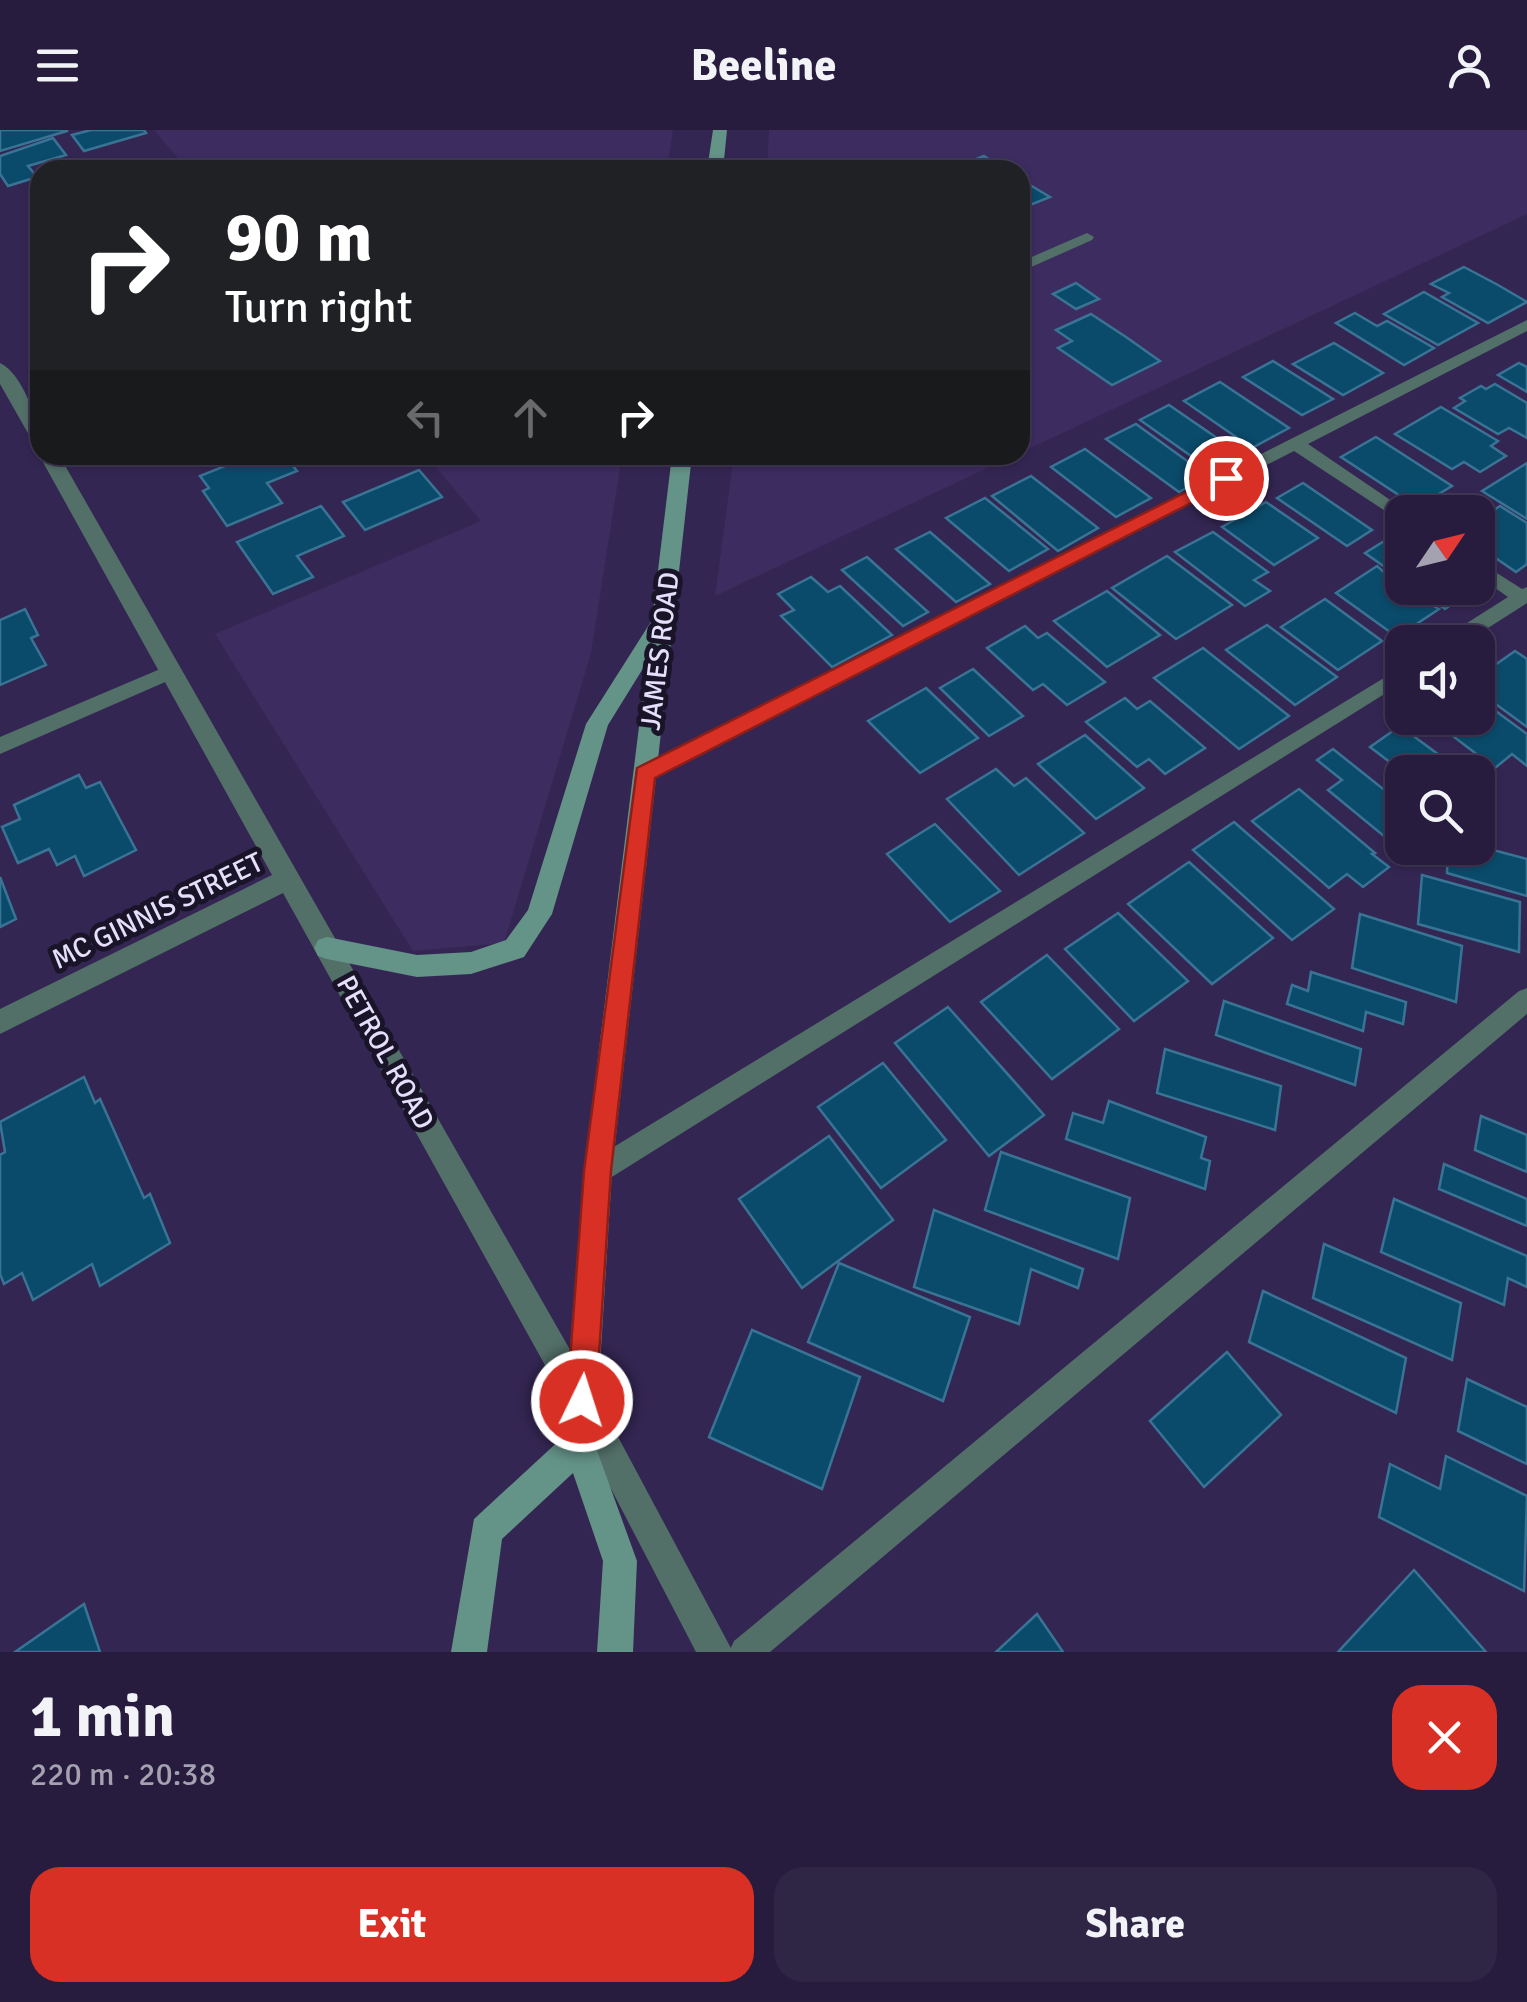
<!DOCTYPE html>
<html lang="en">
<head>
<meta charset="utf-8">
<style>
	body { margin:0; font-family:Signika,sans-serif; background:#2f2545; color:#f1f3f6; height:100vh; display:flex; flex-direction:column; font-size:38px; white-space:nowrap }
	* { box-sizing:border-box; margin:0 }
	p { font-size:32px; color:#a4a1b0 }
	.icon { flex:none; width:55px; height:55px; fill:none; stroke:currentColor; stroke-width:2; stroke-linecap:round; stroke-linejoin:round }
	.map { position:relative; height:1522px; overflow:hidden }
	.sheet { display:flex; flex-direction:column; background:#271c3e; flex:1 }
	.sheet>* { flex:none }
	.banner { position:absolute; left:30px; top:30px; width:1000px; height:305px; border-radius:30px; box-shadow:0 2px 8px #0004,0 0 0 2px #433a58; background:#202124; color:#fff; overflow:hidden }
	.needle { width:65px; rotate:55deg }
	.controls { position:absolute; left:1385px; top:365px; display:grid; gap:20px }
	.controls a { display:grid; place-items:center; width:110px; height:110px; border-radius:20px; background:#271c3e; box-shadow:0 2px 8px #0004,0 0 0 2px #433a58; font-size:50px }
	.pin { position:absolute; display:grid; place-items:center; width:85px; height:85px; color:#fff; margin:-42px; border:5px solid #fff; border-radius:50%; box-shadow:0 2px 10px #0007 }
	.me { position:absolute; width:110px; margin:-55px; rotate:4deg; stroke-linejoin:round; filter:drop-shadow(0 0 8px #0008) }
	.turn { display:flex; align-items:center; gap:35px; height:210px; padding:0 30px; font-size:45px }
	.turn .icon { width:130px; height:130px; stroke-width:2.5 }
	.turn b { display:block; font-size:70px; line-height:85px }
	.lanes { display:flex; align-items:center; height:95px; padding:0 30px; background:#0003; justify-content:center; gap:50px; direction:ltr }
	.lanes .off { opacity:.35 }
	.round { display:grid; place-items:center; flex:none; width:105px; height:105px; border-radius:30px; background:#2f2545 }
	.summary { display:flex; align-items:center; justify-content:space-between; height:170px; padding:0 30px }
	h1 { font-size:60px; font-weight:800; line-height:75px }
	.action { display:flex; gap:20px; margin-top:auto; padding:20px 30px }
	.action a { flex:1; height:115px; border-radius:30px; background:#d93025; color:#fff; font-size:40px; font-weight:800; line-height:115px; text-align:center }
	.action a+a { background:#2f2545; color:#f1f3f6 }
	header { display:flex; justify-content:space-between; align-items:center; height:130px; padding:0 30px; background:#271c3e; font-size:45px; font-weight:800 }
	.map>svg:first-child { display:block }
	.built { fill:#3d2c60 }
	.building { fill:#0a4b6b; stroke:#3a7495; stroke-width:2.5 }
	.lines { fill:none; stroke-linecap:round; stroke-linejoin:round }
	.lane { fill:#537068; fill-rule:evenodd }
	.street { fill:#537068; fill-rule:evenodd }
	.secondary { fill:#649387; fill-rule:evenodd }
	.route { fill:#d93025; stroke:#8d1f18; stroke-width:2.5 }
	.labels { text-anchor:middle; stroke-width:10; stroke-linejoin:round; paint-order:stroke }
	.street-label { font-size:28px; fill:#e6dffc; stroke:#1a1428 }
</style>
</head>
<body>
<header><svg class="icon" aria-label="menu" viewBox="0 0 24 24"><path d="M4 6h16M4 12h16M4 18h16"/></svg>Beeline<svg class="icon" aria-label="person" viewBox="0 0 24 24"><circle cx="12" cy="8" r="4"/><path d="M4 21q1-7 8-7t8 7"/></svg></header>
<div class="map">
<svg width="1527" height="1522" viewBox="0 0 1527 1522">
	<rect width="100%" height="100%" fill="#342653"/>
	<g class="built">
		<path d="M 154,0 L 673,0 L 667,40 L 188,40 Z"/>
		<path d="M 769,0 L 1527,0 L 1527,84 L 1020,323 L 1020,40 L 767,40 Z"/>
		<path d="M 426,325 L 622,325 L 591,523 L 504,813 L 413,821 L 215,504 L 481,391 Z"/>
		<path d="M 734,325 L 1015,325 L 715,466 Z"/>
	</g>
	<g class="building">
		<path d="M 0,0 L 67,0 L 67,1 L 0,21 Z"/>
		<path d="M 91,0 L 144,0 L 146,3 L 84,21 L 72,5 Z"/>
		<path d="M 53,8 L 66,25 L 28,36 L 37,47 L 8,56 L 0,44 L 0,26 Z"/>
		<path d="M 984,26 L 1006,40 L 949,40 Z"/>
		<path d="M 1020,49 L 1050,67 L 1020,79 Z"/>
		<path d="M 1464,137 L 1498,155 L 1527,172 L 1488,193 L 1442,167 L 1449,163 L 1431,154 Z"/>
		<path d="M 1076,153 L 1099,169 L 1076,179 L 1053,164 Z"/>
		<path d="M 1424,162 L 1478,193 L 1438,215 L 1384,184 Z"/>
		<path d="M 1355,183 L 1377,196 L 1387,191 L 1434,218 L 1404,235 L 1336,193 Z"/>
		<path d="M 1091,184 L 1126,207 L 1160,231 L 1112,255 L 1058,218 L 1072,211 L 1056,200 Z"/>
		<path d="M 1334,213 L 1383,243 L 1343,265 L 1293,234 Z"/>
		<path d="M 1273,231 L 1333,269 L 1302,285 L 1243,247 Z"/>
		<path d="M 1519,233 L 1527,237 L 1527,262 L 1498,245 Z"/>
		<path d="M 1220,252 L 1289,298 L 1252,318 L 1184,271 Z"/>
		<path d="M 1495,254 L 1527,273 L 1527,308 L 1509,298 L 1498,304 L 1454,278 L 1465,271 L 1460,268 L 1481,256 L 1486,259 Z"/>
		<path d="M 1169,275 L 1230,317 L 1201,333 L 1140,290 Z"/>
		<path d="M 1441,277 L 1498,311 L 1491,316 L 1506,326 L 1480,342 L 1464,332 L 1452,339 L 1395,304 Z"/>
		<path d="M 1136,294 L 1208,346 L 1179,362 L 1106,309 Z"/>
		<path d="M 1376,307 L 1452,356 L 1417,377 L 1341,327 Z"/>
		<path d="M 1085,319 L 1151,368 L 1116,387 L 1051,337 Z"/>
		<path d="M 252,325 L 284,325 L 297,341 L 267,353 L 282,373 L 227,396 L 203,361 L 209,358 L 200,346 Z"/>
		<path d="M 1527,333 L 1527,389 L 1482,361 Z"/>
		<path d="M 419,340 L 442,367 L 365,400 L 343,372 Z"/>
		<path d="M 1031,346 L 1098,398 L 1058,421 L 992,366 Z"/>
		<path d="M 1303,353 L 1372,400 L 1347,416 L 1277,368 Z"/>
		<path d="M 985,368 L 1048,419 L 1009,441 L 946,388 Z"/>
		<path d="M 1463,368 L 1488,384 L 1500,376 L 1527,393 L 1527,434 L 1516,442 L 1478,416 L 1478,382 L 1441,381 Z"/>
		<path d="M 1266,372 L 1318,408 L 1274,435 L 1222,397 Z"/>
		<path d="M 321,376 L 344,406 L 297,426 L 313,447 L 273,464 L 237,412 Z"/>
		<path d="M 1402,400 L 1402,449 L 1365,423 Z"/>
		<path d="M 930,402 L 990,454 L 956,472 L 896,419 Z"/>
		<path d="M 1213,402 L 1268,442 L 1254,450 L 1270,461 L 1245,476 L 1175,422 Z"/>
		<path d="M 1167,426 L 1232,475 L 1176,509 L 1112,458 Z"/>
		<path d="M 867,427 L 928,482 L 903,496 L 842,440 Z"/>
		<path d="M 1377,436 L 1402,458 L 1439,479 L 1397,507 L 1336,463 Z"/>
		<path d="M 811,447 L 828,462 L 840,456 L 892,505 L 832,537 L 781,486 L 794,480 L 778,464 Z"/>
		<path d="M 1478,451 L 1482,454 L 1445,479 L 1415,458 L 1478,458 Z"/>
		<path d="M 1107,461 L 1160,505 L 1107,537 L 1054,491 Z"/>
		<path d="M 1325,469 L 1382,511 L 1338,540 L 1281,497 Z"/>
		<path d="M 25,479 L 38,505 L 31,508 L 46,535 L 0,555 L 0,490 Z"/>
		<path d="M 1267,495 L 1337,547 L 1295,575 L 1226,520 Z"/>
		<path d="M 1025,496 L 1038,508 L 1047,503 L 1105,552 L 1067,575 L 1043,554 L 1033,560 L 987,518 Z"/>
		<path d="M 1203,518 L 1289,586 L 1239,619 L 1154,548 Z"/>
		<path d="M 1515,521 L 1527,529 L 1527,597 L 1478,561 L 1478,547 Z"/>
		<path d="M 973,539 L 1023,586 L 989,606 L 940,558 Z"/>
		<path d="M 926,558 L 978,608 L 920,643 L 868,591 Z"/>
		<path d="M 1125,568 L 1137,579 L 1150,571 L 1205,618 L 1165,644 L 1149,629 L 1137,637 L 1086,592 Z"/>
		<path d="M 1478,568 L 1527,604 L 1527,636 L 1512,624 L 1495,638 L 1429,588 L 1478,588 Z"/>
		<path d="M 1400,596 L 1462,642 L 1403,642 L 1370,617 Z"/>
		<path d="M 1085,605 L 1144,658 L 1096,689 L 1038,634 Z"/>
		<path d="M 1333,619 L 1402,674 L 1402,699 L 1399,696 L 1385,707 L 1328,660 L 1342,650 L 1317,630 Z"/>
		<path d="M 996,639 L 1014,656 L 1026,648 L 1084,703 L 1019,745 L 947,669 Z"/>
		<path d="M 79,645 L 86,658 L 100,652 L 136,720 L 84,746 L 75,726 L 57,735 L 49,719 L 18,733 L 2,697 L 20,689 L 14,675 Z"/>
		<path d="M 1299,659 L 1375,723 L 1372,724 L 1389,737 L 1363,757 L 1347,744 L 1329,758 L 1252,691 Z"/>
		<path d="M 1234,692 L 1334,779 L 1292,810 L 1193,720 Z"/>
		<path d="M 935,694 L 1000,761 L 950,792 L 887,724 Z"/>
		<path d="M 1478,716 L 1527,729 L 1527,766 L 1447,743 L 1448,718 Z"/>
		<path d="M 1189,732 L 1273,808 L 1212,854 L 1128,774 Z"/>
		<path d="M 1422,745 L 1520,772 L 1519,822 L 1418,794 Z"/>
		<path d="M 0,747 L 16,789 L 0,797 Z"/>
		<path d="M 1118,783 L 1188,851 L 1134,891 L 1065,819 Z"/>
		<path d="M 1360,784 L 1462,816 L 1456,872 L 1352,838 Z"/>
		<path d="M 1047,825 L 1119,899 L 1052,949 L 981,872 Z"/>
		<path d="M 1311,842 L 1406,872 L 1403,894 L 1366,882 L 1363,901 L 1287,874 L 1292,855 L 1308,861 Z"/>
		<path d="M 1224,871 L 1361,919 L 1355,955 L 1216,905 Z"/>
		<path d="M 948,877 L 1044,985 L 989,1026 L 895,913 Z"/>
		<path d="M 1165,919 L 1281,956 L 1275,1000 L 1157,963 Z"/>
		<path d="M 883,933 L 946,1010 L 881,1058 L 818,977 Z"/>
		<path d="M 84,947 L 95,973 L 100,969 L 144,1068 L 150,1064 L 170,1113 L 100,1156 L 92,1134 L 33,1170 L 22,1143 L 4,1154 L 0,1144 L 0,1025 L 5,1022 L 0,992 Z"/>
		<path d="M 1109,971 L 1206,1007 L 1201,1028 L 1210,1031 L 1205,1059 L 1066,1009 L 1073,983 L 1103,993 Z"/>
		<path d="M 1481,986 L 1527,1005 L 1527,1042 L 1475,1020 Z"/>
		<path d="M 829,1006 L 893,1090 L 802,1158 L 739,1069 Z"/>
		<path d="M 1001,1022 L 1130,1068 L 1118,1129 L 985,1080 Z"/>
		<path d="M 1444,1034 L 1527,1069 L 1527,1096 L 1439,1059 Z"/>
		<path d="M 1394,1069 L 1527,1126 L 1527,1157 L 1508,1148 L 1504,1175 L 1381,1122 Z"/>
		<path d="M 934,1080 L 1083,1139 L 1078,1158 L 1031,1139 L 1019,1194 L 914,1157 Z"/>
		<path d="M 1324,1114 L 1461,1173 L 1452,1230 L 1313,1168 Z"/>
		<path d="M 839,1133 L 970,1187 L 943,1271 L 808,1212 Z"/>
		<path d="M 1263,1161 L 1406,1228 L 1396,1283 L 1249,1212 Z"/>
		<path d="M 752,1200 L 860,1247 L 822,1359 L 709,1307 Z"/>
		<path d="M 1227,1222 L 1281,1285 L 1204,1357 L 1150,1291 Z"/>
		<path d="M 1467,1249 L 1527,1277 L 1527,1334 L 1458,1301 Z"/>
		<path d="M 1446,1326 L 1527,1366 L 1524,1461 L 1379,1387 L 1390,1334 L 1440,1359 Z"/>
		<path d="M 1414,1440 L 1486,1522 L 1338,1522 Z"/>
		<path d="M 84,1474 L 100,1522 L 15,1522 Z"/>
		<path d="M 1037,1484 L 1063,1522 L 996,1522 Z"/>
	</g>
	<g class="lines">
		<g class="lane">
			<path d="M 1087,103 L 1094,107 L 1092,110 L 1020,142 L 1020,132 Z"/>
			<path d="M 1527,190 L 1527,201 L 1308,314 L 1408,382 L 1402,382 L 1402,392 L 1294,321 L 652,650 L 645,652 L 634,644 L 638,638 Z"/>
			<path d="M 1478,431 L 1522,459 L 1527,457 L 1527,473 L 1466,512 L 1443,512 L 1445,507 L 1508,467 L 1478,446 Z"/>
			<path d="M 172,534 L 182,541 L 179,546 L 0,624 L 0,607 Z"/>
			<path d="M 1402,537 L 1402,553 L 607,1050 L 598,1054 L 589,1050 L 585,1041 L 589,1032 Z"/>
			<path d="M 1527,858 L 1527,884 L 770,1522 L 729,1522 L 734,1511 L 1519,861 Z"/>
		</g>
		<g class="street">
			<path d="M 0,233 C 21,242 40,292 40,314 L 33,312 L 0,254 Z"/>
			<path d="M 39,325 L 59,325 L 593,1260 L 733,1522 L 696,1522 L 571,1282 L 283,763 L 0,904 L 0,879 L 272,745 Z"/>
		</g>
		<g class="secondary">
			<path d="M 713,0 L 727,0 L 723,40 L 707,40 Z"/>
			<path d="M 672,325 L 692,325 L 612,1041 L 595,1315 L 637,1431 L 633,1522 L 597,1522 L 603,1431 L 573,1343 L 502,1409 L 487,1522 L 451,1522 L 474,1389 L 563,1307 L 584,1041 L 647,532 L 608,595 L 552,784 L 524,827 L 471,844 L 417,847 L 327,829 L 318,826 L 314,818 L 318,810 L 327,807 L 417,825 L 471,822 L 506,810 L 528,780 L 586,594 L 652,490 Z"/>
		</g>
	</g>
	<path class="route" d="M 1226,342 L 1235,348 L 1232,352 L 655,648 L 611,1041 L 596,1271 L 592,1282 L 582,1286 L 571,1282 L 567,1271 L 584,1041 L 637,638 Z"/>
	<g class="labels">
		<g class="street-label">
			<text transform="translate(659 521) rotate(-83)" y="10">JAMES ROAD</text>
			<text transform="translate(157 780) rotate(-26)" y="10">MC GINNIS STREET</text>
			<text transform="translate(386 922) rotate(61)" y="10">PETROL ROAD</text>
		</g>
	</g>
</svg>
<div class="controls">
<a><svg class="needle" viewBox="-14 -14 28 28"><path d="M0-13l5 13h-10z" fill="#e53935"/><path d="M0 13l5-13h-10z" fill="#a4a1b0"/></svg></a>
<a><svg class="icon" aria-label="sound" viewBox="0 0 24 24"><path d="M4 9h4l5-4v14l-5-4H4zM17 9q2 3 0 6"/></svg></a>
<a><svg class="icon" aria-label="search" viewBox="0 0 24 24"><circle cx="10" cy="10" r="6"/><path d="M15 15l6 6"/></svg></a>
</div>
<div class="pin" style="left:1226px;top:348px;background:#d93025"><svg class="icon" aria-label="arrive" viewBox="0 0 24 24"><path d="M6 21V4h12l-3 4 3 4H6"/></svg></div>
<svg class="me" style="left:582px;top:1271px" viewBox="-20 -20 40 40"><circle r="17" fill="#d93025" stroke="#fff" stroke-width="3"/><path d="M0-11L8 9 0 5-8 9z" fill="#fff"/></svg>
<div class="banner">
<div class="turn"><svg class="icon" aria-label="right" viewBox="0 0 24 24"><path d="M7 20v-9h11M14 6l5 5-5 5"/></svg><div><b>90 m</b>Turn right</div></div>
<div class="lanes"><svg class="icon off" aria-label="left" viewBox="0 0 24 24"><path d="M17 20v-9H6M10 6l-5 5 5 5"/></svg><svg class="icon off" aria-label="ahead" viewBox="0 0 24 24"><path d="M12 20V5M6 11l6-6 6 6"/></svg><svg class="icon" aria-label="right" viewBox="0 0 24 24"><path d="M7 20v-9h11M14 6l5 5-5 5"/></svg></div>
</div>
</div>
<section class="sheet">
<div class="summary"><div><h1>1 min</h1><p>220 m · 20:38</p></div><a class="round" style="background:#d93025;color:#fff"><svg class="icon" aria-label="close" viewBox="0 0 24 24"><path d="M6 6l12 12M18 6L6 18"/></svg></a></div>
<div class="action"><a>Exit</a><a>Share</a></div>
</section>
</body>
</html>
